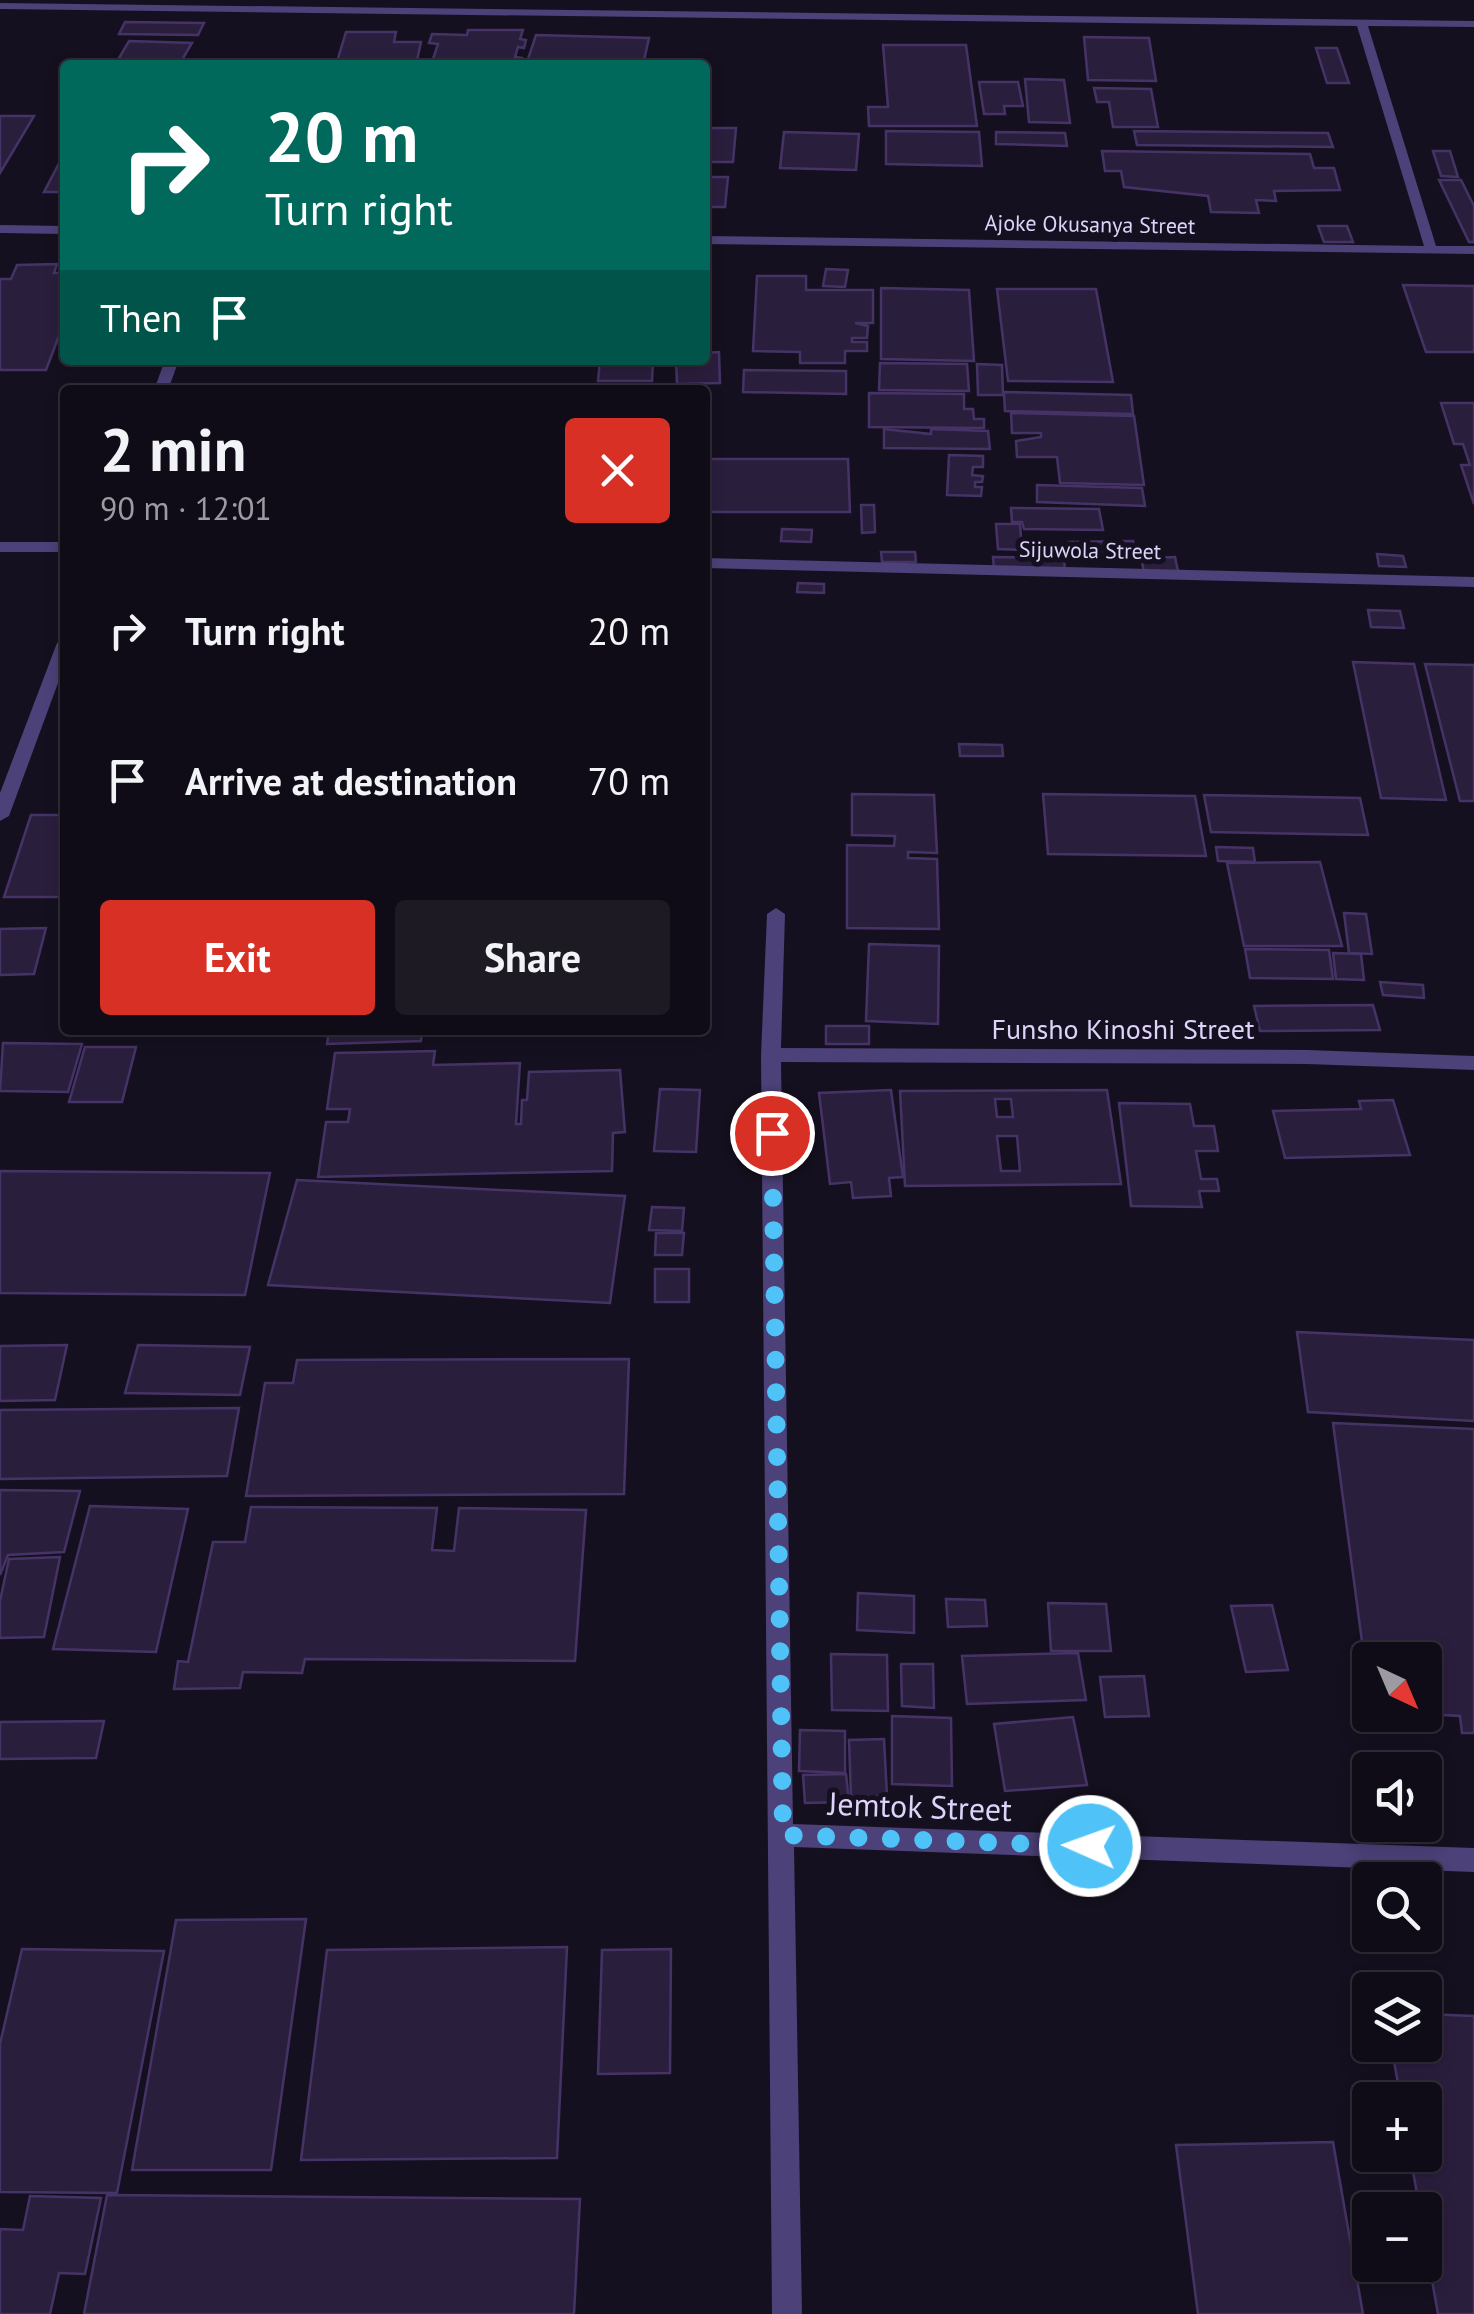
<!DOCTYPE html>
<html lang="en">
<head>
<meta charset="utf-8">
<style>
	body { margin:0; font-family:"PT Sans",sans-serif; background:#1e1a24; color:#f1f3f6; height:100vh; display:flex; flex-direction:column; font-size:38px; white-space:nowrap }
	* { box-sizing:border-box; margin:0 }
	p { font-size:32px; color:#9c9ba1 }
	.icon { flex:none; width:55px; height:55px; fill:none; stroke:currentColor; stroke-width:2; stroke-linecap:round; stroke-linejoin:round }
	.map { position:relative; flex:1; overflow:hidden }
	.panel { position:absolute; left:60px; top:385px; width:650px; height:650px; display:flex; flex-direction:column; background:#100c17; border-radius:10px; box-shadow:0 5px 15px #0003,0 0 0 2px #302c36 }
	.panel>* { flex:none }
	.top-card { position:absolute; left:60px; top:60px; width:650px; height:305px; border-radius:10px; box-shadow:0 5px 15px #0003,0 0 0 2px #302c36; background:#00695c; color:#fff; overflow:hidden }
	.needle { width:65px; rotate:136deg }
	.tools { position:absolute; left:1352px; top:1642px; display:grid; gap:20px }
	.tools a { display:grid; place-items:center; width:90px; height:90px; border-radius:10px; background:#100c17; box-shadow:0 5px 15px #0003,0 0 0 2px #302c36; font-size:50px }
	.pin { position:absolute; display:grid; place-items:center; width:85px; height:85px; color:#fff; margin:-42px; border:5px solid #fff; border-radius:50%; box-shadow:0 2px 10px #0007 }
	.me { position:absolute; width:110px; margin:-55px; rotate:272deg; stroke-linejoin:round; filter:drop-shadow(0 0 8px #0008) }
	.turn { display:flex; align-items:center; gap:35px; height:210px; padding:0 40px; font-size:45px }
	.turn .icon { width:130px; height:130px; stroke-width:2.5 }
	.turn b { display:block; font-size:70px; line-height:85px }
	.then { display:flex; align-items:center; height:95px; padding:0 40px; background:#0003; gap:20px; font-size:38px }
	.round { display:grid; place-items:center; flex:none; width:105px; height:105px; border-radius:10px; background:#1e1a24 }
	.head { display:flex; align-items:center; justify-content:space-between; height:170px; padding:0 40px }
	h1 { font-size:60px; font-weight:700; line-height:75px }
	.cta { display:flex; gap:20px; margin-top:auto; padding:20px 40px }
	.cta a { flex:1; height:115px; border-radius:10px; background:#d93025; color:#fff; font-size:40px; font-weight:700; line-height:115px; text-align:center }
	.cta a+a { background:#1e1a24; color:#f1f3f6 }
	ul { padding:0; list-style:none }
	li { display:flex; align-items:center; gap:30px; height:150px; padding:0 40px }
	li div { flex:1 }
	li b { display:block; font-size:38px }
	li em { font-style:normal }
	.map>svg:first-child { display:block }
	.building { fill:#2a1e3d; stroke:#463366; stroke-width:2.5; fill-rule:evenodd }
	.lines { fill:none; stroke-linecap:round; stroke-linejoin:round }
	.street { fill:#4c4178; fill-rule:evenodd }
	.route { stroke:#4fc3f7; stroke-width:18; stroke-dasharray:0 32.4 }
	.labels { text-anchor:middle; stroke-width:10; stroke-linejoin:round; paint-order:stroke }
	.far-street-label { font-size:22px; fill:#ded3f9; stroke:#15101f }
	.street-label { font-size:28px; fill:#ded3f9; stroke:#15101f }
	.near-street-label { font-size:32px; fill:#ded3f9; stroke:#15101f }
</style>
</head>
<body>
<div class="map">
<svg width="1474" height="2314" viewBox="0 0 1474 2314">
	<rect width="100%" height="100%" fill="#15101f"/>
	<g class="building">
		<path d="M 125,22 L 204,23 L 198,35 L 119,34 Z"/>
		<path d="M 468,30 L 523,30 L 520,39 L 526,40 L 524,48 L 518,47 L 515,57 L 522,58 L 520,65 L 431,65 L 438,44 L 429,43 L 432,34 L 467,35 Z"/>
		<path d="M 346,32 L 396,32 L 394,42 L 421,42 L 416,65 L 336,65 Z"/>
		<path d="M 536,35 L 649,38 L 643,65 L 526,65 Z"/>
		<path d="M 1084,37 L 1149,38 L 1156,81 L 1088,80 Z"/>
		<path d="M 129,41 L 192,43 L 179,65 L 115,65 Z"/>
		<path d="M 883,45 L 966,45 L 977,126 L 869,126 L 868,107 L 888,107 Z"/>
		<path d="M 1316,48 L 1337,48 L 1349,83 L 1327,83 Z"/>
		<path d="M 1025,79 L 1064,80 L 1070,123 L 1029,122 Z"/>
		<path d="M 979,82 L 1018,82 L 1023,106 L 1004,106 L 1005,114 L 984,114 Z"/>
		<path d="M 1094,88 L 1151,89 L 1158,127 L 1113,127 L 1109,102 L 1097,102 Z"/>
		<path d="M 0,116 L 34,116 L 0,173 Z"/>
		<path d="M 705,128 L 736,128 L 733,162 L 705,162 Z"/>
		<path d="M 886,131 L 979,132 L 982,166 L 886,164 Z"/>
		<path d="M 1134,131 L 1328,133 L 1333,147 L 1137,145 Z"/>
		<path d="M 784,132 L 859,134 L 856,170 L 780,168 Z"/>
		<path d="M 996,132 L 1065,133 L 1067,146 L 996,144 Z"/>
		<path d="M 1102,151 L 1310,154 L 1314,168 L 1334,168 L 1340,190 L 1274,191 L 1276,201 L 1256,200 L 1259,213 L 1211,212 L 1208,196 L 1124,187 L 1121,171 L 1105,171 Z"/>
		<path d="M 1433,151 L 1450,151 L 1458,177 L 1441,176 Z"/>
		<path d="M 65,152 L 65,192 L 44,192 Z"/>
		<path d="M 705,177 L 728,177 L 725,207 L 705,207 Z"/>
		<path d="M 1439,180 L 1461,180 L 1474,206 L 1474,242 L 1469,242 Z"/>
		<path d="M 1318,226 L 1347,226 L 1353,242 L 1324,242 Z"/>
		<path d="M 57,264 L 54,273 L 65,273 L 65,320 L 46,370 L 0,370 L 0,279 L 11,279 L 17,265 Z"/>
		<path d="M 826,269 L 848,270 L 845,287 L 823,286 Z"/>
		<path d="M 757,276 L 806,276 L 806,290 L 873,290 L 873,323 L 855,323 L 868,326 L 867,338 L 852,338 L 852,342 L 867,342 L 867,351 L 845,351 L 845,363 L 800,363 L 800,352 L 753,351 Z"/>
		<path d="M 1403,285 L 1474,286 L 1474,352 L 1426,352 Z"/>
		<path d="M 881,288 L 969,290 L 974,361 L 881,359 Z"/>
		<path d="M 997,289 L 1096,289 L 1113,382 L 1008,381 Z"/>
		<path d="M 719,352 L 720,383 L 677,384 L 676,360 L 705,360 L 705,353 Z"/>
		<path d="M 600,360 L 653,360 L 652,381 L 598,381 Z"/>
		<path d="M 880,363 L 967,364 L 969,391 L 879,390 Z"/>
		<path d="M 977,364 L 1002,365 L 1003,395 L 978,395 Z"/>
		<path d="M 744,370 L 846,371 L 846,394 L 743,392 Z"/>
		<path d="M 1004,392 L 1131,395 L 1133,414 L 1005,411 Z"/>
		<path d="M 869,393 L 964,394 L 964,409 L 973,409 L 974,419 L 984,419 L 984,428 L 869,427 Z"/>
		<path d="M 1441,403 L 1474,403 L 1474,504 L 1461,465 L 1470,465 L 1463,444 L 1454,444 Z"/>
		<path d="M 1011,413 L 1134,416 L 1144,485 L 1060,483 L 1057,457 L 1017,457 L 1016,441 L 1041,437 L 1041,433 L 1012,433 Z"/>
		<path d="M 884,429 L 931,434 L 931,429 L 988,431 L 990,449 L 884,448 Z"/>
		<path d="M 949,455 L 983,456 L 983,467 L 973,467 L 972,475 L 983,476 L 982,482 L 975,482 L 975,487 L 982,487 L 981,496 L 947,495 Z"/>
		<path d="M 705,459 L 848,459 L 850,512 L 705,512 Z"/>
		<path d="M 1037,485 L 1142,488 L 1145,506 L 1037,502 Z"/>
		<path d="M 861,505 L 874,505 L 875,532 L 862,533 Z"/>
		<path d="M 1011,508 L 1099,509 L 1103,530 L 1024,529 L 1022,522 L 1012,522 Z"/>
		<path d="M 996,524 L 1020,524 L 1022,550 L 998,549 Z"/>
		<path d="M 782,529 L 812,530 L 811,542 L 781,541 Z"/>
		<path d="M 1133,541 L 1136,555 L 1071,555 L 1069,542 Z"/>
		<path d="M 881,552 L 915,552 L 916,562 L 882,562 Z"/>
		<path d="M 1377,554 L 1403,556 L 1406,567 L 1379,566 Z"/>
		<path d="M 993,557 L 1064,558 L 1065,571 L 994,570 Z"/>
		<path d="M 1175,557 L 1178,571 L 1144,572 L 1141,558 Z"/>
		<path d="M 798,583 L 824,584 L 824,593 L 797,592 Z"/>
		<path d="M 1368,610 L 1400,611 L 1404,628 L 1371,627 Z"/>
		<path d="M 1353,662 L 1414,664 L 1446,800 L 1381,798 Z"/>
		<path d="M 1425,664 L 1474,665 L 1474,801 L 1460,801 Z"/>
		<path d="M 959,744 L 1002,745 L 1003,756 L 960,756 Z"/>
		<path d="M 852,794 L 934,795 L 937,853 L 908,852 L 908,858 L 937,859 L 939,929 L 847,928 L 847,845 L 894,846 L 895,836 L 852,835 Z"/>
		<path d="M 1043,794 L 1195,796 L 1206,856 L 1048,854 Z"/>
		<path d="M 1204,795 L 1360,798 L 1368,835 L 1211,832 Z"/>
		<path d="M 31,815 L 65,815 L 65,897 L 4,897 Z"/>
		<path d="M 1216,847 L 1253,848 L 1255,862 L 1218,861 Z"/>
		<path d="M 1320,862 L 1342,946 L 1244,946 L 1227,863 Z"/>
		<path d="M 1344,913 L 1366,914 L 1372,954 L 1349,953 Z"/>
		<path d="M 46,928 L 34,974 L 0,975 L 0,929 Z"/>
		<path d="M 869,944 L 939,946 L 938,1024 L 866,1021 Z"/>
		<path d="M 1245,949 L 1329,950 L 1333,979 L 1250,978 Z"/>
		<path d="M 1333,953 L 1361,954 L 1364,980 L 1336,979 Z"/>
		<path d="M 1380,982 L 1423,985 L 1424,998 L 1383,995 Z"/>
		<path d="M 1373,1005 L 1380,1030 L 1260,1031 L 1254,1006 Z"/>
		<rect x="826" y="1026" width="43" height="18"/>
		<path d="M 329,1030 L 422,1030 L 421,1041 L 327,1044 Z"/>
		<path d="M 3,1043 L 82,1044 L 68,1092 L 0,1091 Z"/>
		<path d="M 85,1047 L 136,1047 L 122,1102 L 69,1102 Z"/>
		<path d="M 435,1051 L 433,1065 L 520,1063 L 516,1124 L 521,1124 L 522,1100 L 527,1100 L 529,1072 L 620,1070 L 625,1132 L 613,1133 L 612,1171 L 318,1177 L 326,1122 L 348,1122 L 350,1109 L 327,1109 L 335,1053 Z"/>
		<path d="M 660,1089 L 700,1090 L 696,1152 L 654,1151 Z"/>
		<path d="M 891,1090 L 903,1177 L 889,1178 L 891,1196 L 853,1198 L 851,1182 L 830,1184 L 819,1093 Z"/>
		<path d="M 1107,1090 L 1121,1184 L 905,1186 L 900,1091 ZM 995,1099 L 1011,1099 L 1013,1117 L 997,1117 ZM 997,1136 L 1017,1136 L 1020,1171 L 1001,1171 Z"/>
		<path d="M 1393,1100 L 1410,1155 L 1285,1158 L 1273,1111 L 1361,1109 L 1359,1101 Z"/>
		<path d="M 1119,1103 L 1190,1104 L 1194,1126 L 1214,1126 L 1218,1151 L 1196,1151 L 1201,1179 L 1217,1179 L 1219,1191 L 1199,1191 L 1202,1207 L 1131,1206 Z"/>
		<path d="M 0,1171 L 270,1173 L 245,1295 L 0,1293 Z"/>
		<path d="M 297,1180 L 625,1196 L 610,1303 L 268,1285 Z"/>
		<path d="M 652,1207 L 684,1208 L 682,1231 L 649,1230 Z"/>
		<path d="M 656,1233 L 684,1233 L 682,1255 L 655,1255 Z"/>
		<rect x="655" y="1269" width="34" height="33"/>
		<path d="M 1297,1332 L 1474,1340 L 1474,1421 L 1308,1412 Z"/>
		<path d="M 67,1345 L 55,1400 L 0,1401 L 0,1346 Z"/>
		<path d="M 138,1345 L 250,1347 L 240,1395 L 125,1393 Z"/>
		<path d="M 629,1359 L 624,1494 L 246,1496 L 265,1383 L 293,1383 L 297,1360 Z"/>
		<path d="M 239,1408 L 227,1476 L 0,1479 L 0,1410 Z"/>
		<path d="M 1333,1423 L 1474,1429 L 1474,1733 L 1462,1733 L 1460,1716 L 1425,1714 L 1425,1660 L 1370,1660 L 1370,1702 Z"/>
		<path d="M 0,1490 L 80,1491 L 64,1552 L 8,1555 L 0,1575 Z"/>
		<path d="M 90,1506 L 188,1509 L 156,1652 L 53,1649 Z"/>
		<path d="M 251,1507 L 437,1508 L 432,1550 L 454,1551 L 459,1508 L 586,1510 L 575,1661 L 305,1659 L 302,1673 L 243,1672 L 240,1688 L 174,1689 L 178,1661 L 188,1662 L 213,1542 L 245,1542 Z"/>
		<path d="M 60,1557 L 44,1637 L 0,1638 L 0,1601 L 9,1559 Z"/>
		<path d="M 858,1593 L 914,1596 L 914,1633 L 857,1630 Z"/>
		<path d="M 946,1599 L 985,1600 L 987,1626 L 948,1627 Z"/>
		<path d="M 1048,1603 L 1106,1604 L 1111,1651 L 1051,1651 Z"/>
		<path d="M 1272,1605 L 1288,1670 L 1246,1672 L 1231,1606 Z"/>
		<path d="M 1078,1653 L 1086,1700 L 967,1704 L 962,1656 Z"/>
		<path d="M 831,1654 L 887,1655 L 888,1711 L 832,1710 Z"/>
		<path d="M 901,1664 L 933,1664 L 934,1708 L 902,1706 Z"/>
		<path d="M 1144,1676 L 1149,1716 L 1105,1717 L 1100,1677 Z"/>
		<path d="M 892,1716 L 951,1718 L 952,1786 L 892,1784 Z"/>
		<path d="M 1073,1717 L 1087,1785 L 1005,1791 L 994,1724 Z"/>
		<path d="M 104,1721 L 96,1758 L 0,1759 L 0,1722 Z"/>
		<path d="M 800,1730 L 845,1731 L 845,1773 L 799,1771 Z"/>
		<path d="M 884,1739 L 887,1796 L 851,1797 L 849,1740 Z"/>
		<path d="M 846,1774 L 849,1802 L 805,1803 L 803,1775 Z"/>
		<path d="M 306,1919 L 271,2170 L 132,2170 L 176,1920 Z"/>
		<path d="M 567,1947 L 557,2158 L 301,2160 L 327,1950 Z"/>
		<path d="M 22,1949 L 164,1951 L 117,2193 L 0,2192 L 0,2044 Z"/>
		<path d="M 671,1949 L 670,2073 L 598,2074 L 602,1950 Z"/>
		<path d="M 1425,2014 L 1474,2016 L 1474,2314 L 1438,2314 L 1425,2241 L 1425,2210 L 1420,2210 L 1410,2155 L 1425,2155 L 1425,2100 L 1401,2100 L 1391,2045 L 1425,2045 Z"/>
		<path d="M 1333,2142 L 1363,2314 L 1198,2314 L 1176,2145 Z"/>
		<path d="M 107,2195 L 580,2199 L 574,2314 L 84,2314 Z"/>
		<path d="M 30,2196 L 101,2198 L 85,2274 L 59,2273 L 50,2314 L 0,2314 L 0,2229 L 23,2230 Z"/>
	</g>
	<g class="lines">
		<g class="street">
			<path d="M 0,3 L 1474,21 L 1474,27 L 1368,26 L 1436,246 L 1474,246 L 1474,254 L 705,244 L 705,236 L 1424,246 L 1357,26 L 0,9 Z"/>
			<path d="M 0,225 L 65,226 L 65,234 L 0,233 Z"/>
			<path d="M 165,360 L 179,360 L 168,390 L 154,390 Z"/>
			<rect x="0" y="542" width="65" height="10"/>
			<path d="M 705,558 L 1474,577 L 1474,587 L 705,568 Z"/>
			<path d="M 65,638 L 65,664 L 9,816 L 0,821 L 0,793 L 57,643 Z"/>
			<path d="M 776,908 L 785,914 L 781,1048 L 1307,1050 L 1474,1056 L 1474,1070 L 1307,1064 L 781,1062 L 793,1824 L 1474,1848 L 1474,1872 L 794,1847 L 802,2314 L 772,2314 L 761,1055 L 767,914 Z"/>
		</g>
	</g>
	<g class="lines">
		<path class="route" d="M 772,1133 L 783,1835 L 1090,1846"/>
	</g>
	<g class="labels">
		<g class="far-street-label">
			<text transform="translate(1090 224) rotate(1)" y="8">Ajoke Okusanya Street</text>
			<text transform="translate(1090 550) rotate(1)" y="8">Sijuwola Street</text>
		</g>
		<g class="street-label">
			<text x="1123" y="1039">Funsho Kinoshi Street</text>
		</g>
		<g class="near-street-label">
			<text transform="translate(920 1807) rotate(2)" y="11">Jemtok Street</text>
		</g>
	</g>
</svg>
<div class="tools">
<a><svg class="needle" viewBox="-14 -14 28 28"><path d="M0-13l5 13h-10z" fill="#e53935"/><path d="M0 13l5-13h-10z" fill="#9c9ba1"/></svg></a>
<a><svg class="icon" aria-label="sound" viewBox="0 0 24 24"><path d="M4 9h4l5-4v14l-5-4H4zM17 9q2 3 0 6"/></svg></a>
<a><svg class="icon" aria-label="search" viewBox="0 0 24 24"><circle cx="10" cy="10" r="6"/><path d="M15 15l6 6"/></svg></a>
<a><svg class="icon" aria-label="layers" viewBox="0 0 24 24"><path d="M12 4l9 5-9 5-9-5zM3 14l9 5 9-5"/></svg></a>
<a>+</a>
<a>−</a>
</div>
<div class="pin" style="left:772px;top:1133px;background:#d93025"><svg class="icon" aria-label="arrive" viewBox="0 0 24 24"><path d="M6 21V4h12l-3 4 3 4H6"/></svg></div>
<svg class="me" style="left:1090px;top:1846px" viewBox="-20 -20 40 40"><circle r="17" fill="#4fc3f7" stroke="#fff" stroke-width="3"/><path d="M0-11L8 9 0 5-8 9z" fill="#fff"/></svg>
<div class="top-card">
<div class="turn"><svg class="icon" aria-label="right" viewBox="0 0 24 24"><path d="M7 20v-9h11M14 6l5 5-5 5"/></svg><div><b>20 m</b>Turn right</div></div>
<div class="then">Then<svg class="icon" aria-label="arrive" viewBox="0 0 24 24"><path d="M6 21V4h12l-3 4 3 4H6"/></svg></div>
</div>
<section class="panel">
<div class="head"><div><h1>2 min</h1><p>90 m · 12:01</p></div><a class="round" style="background:#d93025;color:#fff"><svg class="icon" aria-label="close" viewBox="0 0 24 24"><path d="M6 6l12 12M18 6L6 18"/></svg></a></div>
<ul>
<li><svg class="icon" aria-label="right" viewBox="0 0 24 24"><path d="M7 20v-9h11M14 6l5 5-5 5"/></svg><div><b>Turn right</b></div><em>20 m</em></li>
<li><svg class="icon" aria-label="arrive" viewBox="0 0 24 24"><path d="M6 21V4h12l-3 4 3 4H6"/></svg><div><b>Arrive at destination</b></div><em>70 m</em></li>
</ul>
<div class="cta"><a>Exit</a><a>Share</a></div>
</section>
</div>
</body>
</html>
